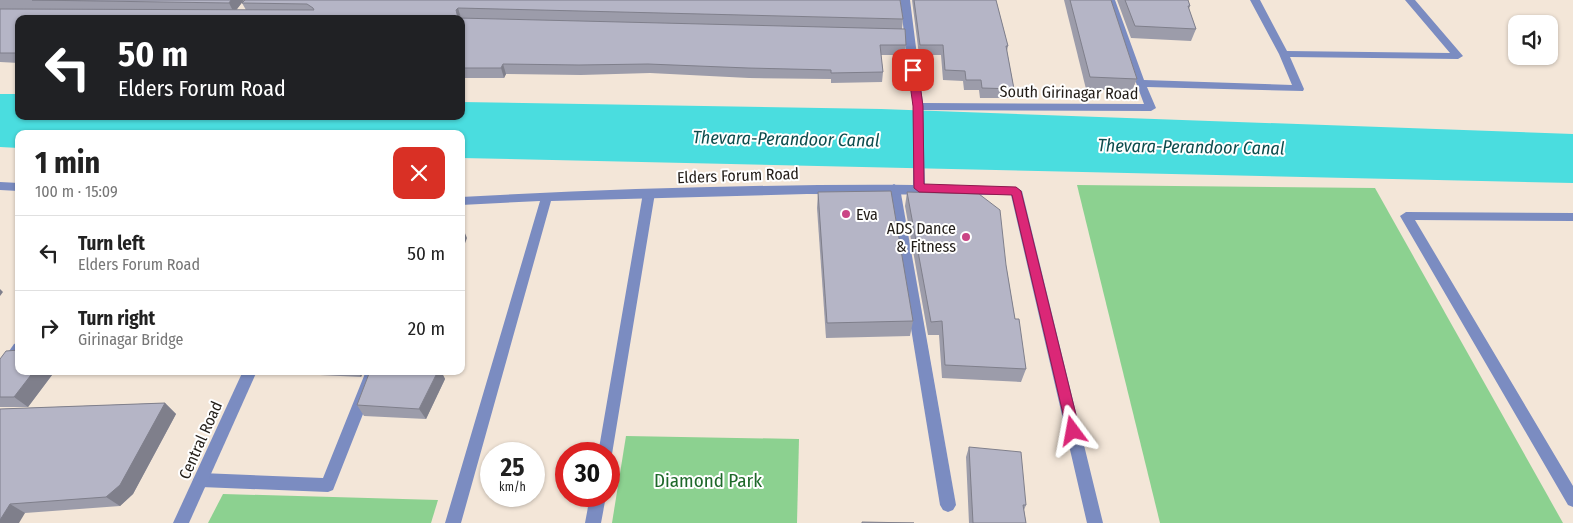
<!DOCTYPE html>
<html lang="en">
<head>
<meta charset="utf-8">
<style>
	body { margin:0; font-family:"Fira Sans Condensed",sans-serif; background:#f2f2f2; color:#222; height:100vh; display:flex; flex-direction:column; font-size:19px; white-space:nowrap }
	* { box-sizing:border-box; margin:0 }
	p { font-size:16px; color:#767676 }
	.icon { flex:none; width:28px; height:28px; fill:none; stroke:currentColor; stroke-width:2; stroke-linecap:round; stroke-linejoin:round }
	.map { position:relative; flex:1; overflow:hidden }
	.panel { position:absolute; left:15px; top:130px; width:450px; height:245px; display:flex; flex-direction:column; background:#fff; border-radius:10px; box-shadow:0 1px 4px #0004 }
	.panel>* { flex:none }
	.banner { position:absolute; left:15px; top:15px; width:450px; height:105px; border-radius:10px; box-shadow:0 1px 4px #0004; background:#202124; color:#fff; overflow:hidden }
	.fabs { position:absolute; left:1508px; top:15px; display:grid; gap:10px }
	.fabs a { display:grid; place-items:center; width:50px; height:50px; border-radius:10px; background:#fff; box-shadow:0 1px 4px #0004; font-size:25px }
	.speed { position:absolute; left:480px; top:442px; display:flex; gap:10px; font-size:25px; font-weight:700; text-align:center }
	.speed>* { display:grid; place-content:center; width:65px; height:65px; border-radius:50%; background:#fff; box-shadow:0 1px 4px #0004; line-height:1 }
	.speed small { font-size:12px; font-weight:400 }
	.speed .limit { border:8px solid #d22; background:#fff; color:#111 }
	.pin { position:absolute; display:grid; place-items:center; width:42px; height:42px; color:#fff; margin:-21px; border-radius:10px; box-shadow:0 2px 8px #0006 }
	.me { position:absolute; width:55px; margin:-28px; rotate:347deg; stroke-linejoin:round; filter:drop-shadow(0 0 4px #0008) }
	.turn { display:flex; align-items:center; gap:18px; height:105px; padding:0 20px; font-size:22px }
	.turn .icon { width:65px; height:65px; stroke-width:2.5 }
	.turn b { display:block; font-size:35px; line-height:42px }
	.round { display:grid; place-items:center; flex:none; width:52px; height:52px; border-radius:10px; background:#f2f2f2 }
	.overview { display:flex; align-items:center; justify-content:space-between; height:85px; padding:0 20px }
	h1 { font-size:30px; font-weight:700; line-height:38px }
	ul { padding:0; list-style:none }
	li { display:flex; align-items:center; gap:15px; height:75px; padding:0 20px; border-top:1px solid #e0e0e0 }
	li div { flex:1 }
	li b { display:block; font-size:19px }
	li em { font-style:normal }
	.map>svg:first-child { display:block }
	.green { fill:#8cd190 }
	.water { fill:#4adddf }
	.lines { fill:none; stroke-linecap:round; stroke-linejoin:round }
	.service { fill:#7b8cc1; fill-rule:evenodd }
	.minor { fill:#7b8cc1; fill-rule:evenodd }
	.wall { fill:#9c9caa }
	.shaded-wall { fill:#7f7f8b }
	.building { fill:#b5b5c6; stroke:#7f7f8b }
	.route { fill:#db2777; stroke:#8e194d }
	.poi-dot { fill:#ca4485; stroke:#fff; stroke-width:2 }
	.labels { text-anchor:middle; stroke-width:4; stroke-linejoin:round; paint-order:stroke }
	.street-label { font-size:16px; fill:#221d18; stroke:#fff }
	.poi-label { font-size:16px; fill:#221d18; stroke:#fff; text-anchor:start }
	.water-label { font-size:18px; font-style:italic; fill:#0d4d4e; stroke:#fff }
	.near-park-label { font-size:19px; fill:#1e692a; stroke:#fff }
</style>
</head>
<body>
<div class="map">
<svg width="1573" height="523" viewBox="0 0 1573 523">
	<rect width="100%" height="100%" fill="#f3e6d8"/>
	<g class="green">
		<path d="M 1077,185 L 1375,188 L 1563,523 L 1160,523 Z"/>
		<path d="M 626,436 L 799,439 L 797,523 L 612,523 Z"/>
		<path d="M 223,494 L 438,500 L 431,523 L 208,523 Z"/>
	</g>
	<path class="water" d="M 0,94 L 19,94 L 19,116 L 461,116 L 461,102 L 881,109 L 1573,134 L 1573,183 L 461,158 L 461,134 L 19,134 L 19,148 L 0,147 Z"/>
	<g class="lines">
		<g class="service">
			<path d="M 894,184 L 900,188 L 956,505 L 953,510 L 948,512 L 943,510 L 940,505 L 888,188 Z"/>
			<path d="M 649,189 L 655,193 L 612,454 L 609,459 L 609,454 L 598,454 L 643,193 Z"/>
			<path d="M 1406,212 L 1573,213 L 1573,221 L 1415,220 L 1573,486 L 1573,507 L 1568,505 L 1400,216 Z"/>
			<path d="M 366,371 L 380,371 L 333,490 L 328,492 L 201,487 L 196,485 L 193,480 L 196,475 L 201,473 L 323,478 Z"/>
			<path d="M 590,496 L 606,496 L 601,523 L 585,523 Z"/>
		</g>
		<g class="minor">
			<path d="M 900,0 L 910,0 L 923,103 L 1144,104 L 1105,0 L 1115,0 L 1144,80 L 1292,85 L 1279,54 L 1250,0 L 1260,0 L 1287,51 L 1450,53 L 1405,0 L 1415,0 L 1463,56 L 1458,59 L 1290,57 L 1304,89 L 1303,91 L 1147,87 L 1156,108 L 1151,111 L 923,110 L 925,185 L 1016,187 L 1022,191 L 1103,523 L 1087,523 L 1011,195 L 807,194 L 551,201 L 461,523 L 445,523 L 540,201 L 461,205 L 461,197 C 611,189 762,184 913,185 L 913,106 Z"/>
			<path d="M 0,182 L 19,183 L 19,191 L 0,190 Z"/>
			<path d="M 19,342 L 19,359 L 5,379 L 0,381 L 0,364 L 14,344 Z"/>
			<path d="M 243,371 L 257,371 L 189,523 L 173,523 Z"/>
		</g>
	</g>
	<g class="wall">
		<path d="M 0,0 L 244,0 L 236,10 L 246,10 L 242,3 L 245,0 L 903,19 L 902,29 L 906,45 L 905,55 L 881,55 L 883,72 L 882,82 L 831,83 L 831,79 L 749,78 L 650,73 L 581,75 L 506,74 L 504,78 L 461,78 L 461,19 L 19,19 L 19,63 L 0,62 Z"/>
		<path d="M 912,0 L 996,0 L 1008,46 L 1007,51 L 1014,89 L 1012,98 L 980,98 L 979,90 L 964,90 L 963,81 L 943,80 L 941,55 L 919,55 Z"/>
		<path d="M 1064,0 L 1111,0 L 1137,79 L 1132,91 L 1086,89 Z"/>
		<path d="M 1117,0 L 1188,0 L 1190,6 L 1189,9 L 1196,29 L 1191,41 L 1131,38 Z"/>
		<path d="M 818,192 L 913,321 L 910,336 L 826,338 L 817,208 Z"/>
		<path d="M 907,192 L 1006,265 L 1015,319 L 1026,369 L 1021,382 L 942,378 L 939,335 L 928,335 L 905,206 Z"/>
		<path d="M 0,359 L 19,371 L 55,371 L 28,407 L 0,407 Z"/>
		<path d="M 318,371 L 364,371 L 361,377 L 320,375 Z"/>
		<path d="M 370,371 L 441,371 L 445,379 L 426,419 L 364,416 L 357,405 Z"/>
		<path d="M 165,403 L 176,414 L 133,494 L 120,506 L 25,513 L 0,523 L 0,409 Z"/>
		<path d="M 969,447 L 1026,505 L 1024,510 L 1026,523 L 969,523 L 966,457 Z"/>
	</g>
	<g class="shaded-wall">
		<path d="M 231,0 L 244,0 L 234,13 L 229,3 Z"/>
		<path d="M 458,8 L 461,18 L 458,19 L 456,10 Z"/>
		<path d="M 503,64 L 506,74 L 504,78 L 501,68 Z"/>
		<path d="M 462,226 L 467,238 L 461,254 L 461,229 Z"/>
		<path d="M 0,289 L 3,292 L 0,296 Z"/>
		<path d="M 34,371 L 55,371 L 28,407 L 14,397 Z"/>
		<path d="M 357,371 L 364,371 L 361,377 Z"/>
		<path d="M 438,371 L 441,371 L 445,379 L 426,419 L 419,409 Z"/>
		<path d="M 165,403 L 176,414 L 133,494 L 120,506 L 106,497 Z"/>
		<path d="M 10,504 L 25,513 L 19,523 L 0,523 L 0,520 Z"/>
	</g>
	<g class="building">
		<path d="M 32,0 L 231,0 L 229,3 Z"/>
		<path d="M 245,0 L 900,0 L 903,19 L 458,8 L 456,10 L 458,18 L 905,29 L 906,45 L 880,45 L 883,72 L 831,73 L 831,70 L 748,68 L 648,64 L 579,65 L 503,64 L 501,68 L 461,68 L 461,19 L 19,19 L 19,53 L 0,53 L 0,9 L 314,10 L 313,8 L 307,4 L 242,3 Z"/>
		<path d="M 914,0 L 996,0 L 1008,46 L 1006,46 L 1014,89 L 982,88 L 981,80 L 966,80 L 965,71 L 945,70 L 943,45 L 920,45 Z"/>
		<path d="M 1070,0 L 1111,0 L 1137,79 L 1090,77 Z"/>
		<path d="M 1125,0 L 1188,0 L 1190,6 L 1188,6 L 1196,29 L 1135,26 Z"/>
		<path d="M 891,191 L 913,321 L 827,323 L 818,192 Z"/>
		<path d="M 907,192 L 979,194 L 1000,210 L 1006,265 L 1015,319 L 1019,319 L 1026,369 L 945,365 L 942,321 L 931,322 Z"/>
		<path d="M 19,350 L 19,371 L 34,371 L 14,397 L 0,397 L 0,359 L 6,351 Z"/>
		<path d="M 370,371 L 438,371 L 419,409 L 357,405 Z"/>
		<path d="M 165,403 L 120,485 L 106,497 L 10,504 L 0,520 L 0,409 Z"/>
		<path d="M 969,447 L 1021,452 L 1026,505 L 1023,505 L 1026,523 L 973,523 Z"/>
		<path d="M 862,522 L 914,523 L 862,523 Z"/>
	</g>
	<path class="route" d="M 913,67 L 918,70 L 923,106 L 924,184 L 1016,187 L 1021,191 L 1080,431 L 1078,435 L 1073,437 L 1068,435 L 1067,431 L 1012,195 L 919,192 L 914,188 L 913,106 L 908,70 Z"/>
	<g class="poi-dot">
		<circle cx="846" cy="214" r="5"/>
		<circle cx="966" cy="237" r="5"/>
	</g>
	<g class="labels">
		<g class="street-label">
			<text transform="translate(1069 92) rotate(1)" y="6">South Girinagar Road</text>
			<text transform="translate(738 175) rotate(-2)" y="6">Elders Forum Road</text>
			<text transform="translate(200 440) rotate(-66)" y="6">Central Road</text>
		</g>
		<g class="poi-label">
			<text x="856" y="220">Eva</text>
			<text x="956" y="234" text-anchor="end">ADS Dance<tspan x="956" dy="18">&amp; Fitness</tspan></text>
		</g>
		<g class="water-label">
			<text transform="translate(786 139) rotate(1)" y="6">Thevara-Perandoor Canal</text>
			<text transform="translate(1191 147) rotate(1)" y="6">Thevara-Perandoor Canal</text>
		</g>
		<g class="near-park-label">
			<text x="708" y="487">Diamond Park</text>
		</g>
	</g>
</svg>
<div class="fabs">
<a><svg class="icon" aria-label="sound" viewBox="0 0 24 24"><path d="M4 9h4l5-4v14l-5-4H4zM17 9q2 3 0 6"/></svg></a>
</div>
<div class="speed"><div>25<small>km/h</small></div><div class="limit">30</div></div>
<div class="pin" style="left:913px;top:70px;background:#d93025"><svg class="icon" aria-label="arrive" viewBox="0 0 24 24"><path d="M6 21V4h12l-3 4 3 4H6"/></svg></div>
<svg class="me" style="left:1073px;top:431px" viewBox="-20 -20 40 40"><path d="M0-17L14 15 0 8-14 15z" fill="#db2777" stroke="#fff" stroke-width="4"/></svg>
<div class="banner">
<div class="turn"><svg class="icon" aria-label="left" viewBox="0 0 24 24"><path d="M17 20v-9H6M10 6l-5 5 5 5"/></svg><div><b>50 m</b>Elders Forum Road</div></div>
</div>
<section class="panel">
<div class="overview"><div><h1>1 min</h1><p>100 m · 15:09</p></div><a class="round" style="background:#d93025;color:#fff"><svg class="icon" aria-label="close" viewBox="0 0 24 24"><path d="M6 6l12 12M18 6L6 18"/></svg></a></div>
<ul>
<li><svg class="icon" aria-label="left" viewBox="0 0 24 24"><path d="M17 20v-9H6M10 6l-5 5 5 5"/></svg><div><b>Turn left</b><p>Elders Forum Road</p></div><em>50 m</em></li>
<li><svg class="icon" aria-label="right" viewBox="0 0 24 24"><path d="M7 20v-9h11M14 6l5 5-5 5"/></svg><div><b>Turn right</b><p>Girinagar Bridge</p></div><em>20 m</em></li>
</ul>
</section>
</div>
</body>
</html>
